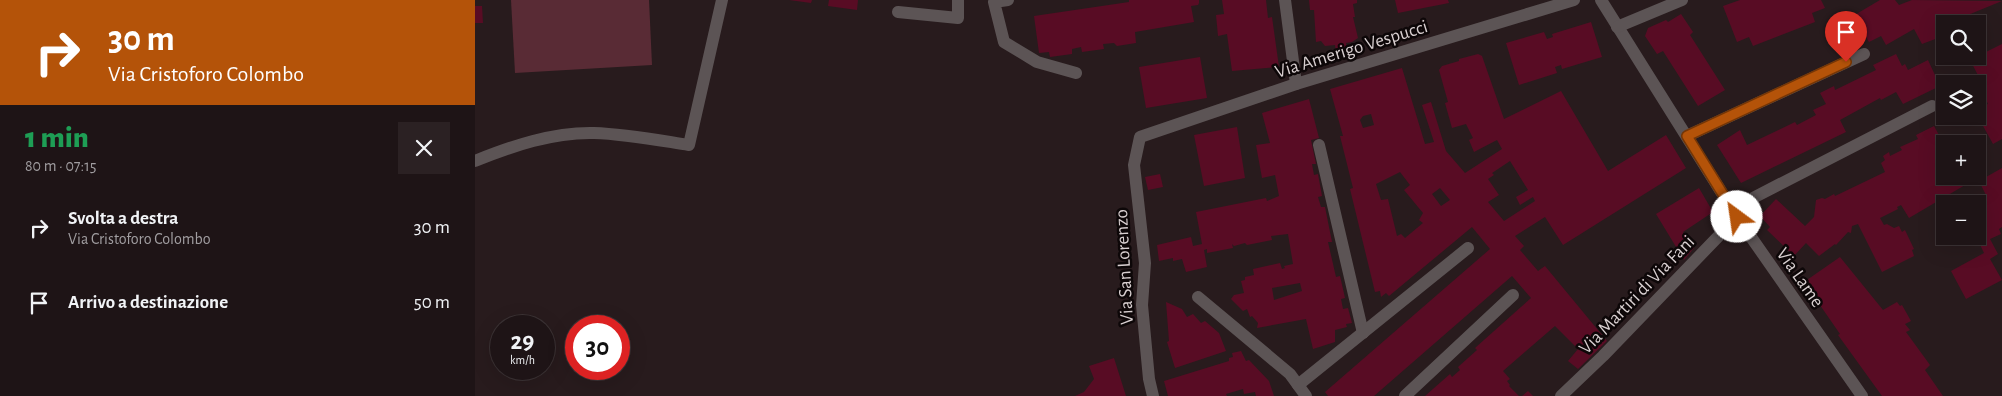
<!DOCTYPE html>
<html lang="it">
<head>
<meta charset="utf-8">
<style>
	body { margin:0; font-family:"Alegreya Sans",sans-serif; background:#2b2123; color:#f1f3f6; height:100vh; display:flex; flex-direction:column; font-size:19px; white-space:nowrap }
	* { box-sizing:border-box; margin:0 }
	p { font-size:16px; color:#a19ea1 }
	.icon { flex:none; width:28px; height:28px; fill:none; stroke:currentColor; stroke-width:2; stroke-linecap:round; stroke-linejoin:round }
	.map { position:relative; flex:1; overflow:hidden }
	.panel { display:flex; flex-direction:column; background:#1e1416; width:475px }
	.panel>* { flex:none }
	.guide { background:#b45309; color:#fff; overflow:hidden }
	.fabs { position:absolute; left:1461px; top:15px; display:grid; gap:10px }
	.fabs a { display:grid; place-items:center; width:50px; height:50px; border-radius:0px; background:#1e1416; box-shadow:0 5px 20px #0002,0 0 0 1px #3c3335; font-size:25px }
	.speed { position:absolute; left:15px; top:315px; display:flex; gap:10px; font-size:25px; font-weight:700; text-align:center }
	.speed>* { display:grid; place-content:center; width:65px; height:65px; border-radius:50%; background:#1e1416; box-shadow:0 5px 20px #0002,0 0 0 1px #3c3335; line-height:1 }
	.speed small { font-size:12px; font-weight:400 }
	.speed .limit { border:8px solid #d22; background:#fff; color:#111 }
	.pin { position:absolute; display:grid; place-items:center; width:42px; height:42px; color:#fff; margin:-51px -21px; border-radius:50% 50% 50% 0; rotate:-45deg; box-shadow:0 0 5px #0007 }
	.pin .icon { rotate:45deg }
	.me { position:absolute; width:55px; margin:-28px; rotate:329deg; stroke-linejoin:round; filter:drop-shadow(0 0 4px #0008) }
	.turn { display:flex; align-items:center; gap:18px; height:105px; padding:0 25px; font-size:22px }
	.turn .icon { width:65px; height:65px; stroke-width:2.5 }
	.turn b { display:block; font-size:35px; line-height:42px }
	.round { display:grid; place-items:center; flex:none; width:52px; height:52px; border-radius:0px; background:#2b2123 }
	.summary { display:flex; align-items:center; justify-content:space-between; height:85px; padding:0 25px }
	h1 { font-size:30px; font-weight:800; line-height:38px; color:#1e9e55 }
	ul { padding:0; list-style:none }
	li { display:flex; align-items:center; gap:15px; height:75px; padding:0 25px }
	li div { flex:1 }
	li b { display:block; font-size:19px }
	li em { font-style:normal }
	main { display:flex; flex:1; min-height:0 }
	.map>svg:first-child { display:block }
	.green { fill:#592b35 }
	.building { fill:#580c24; fill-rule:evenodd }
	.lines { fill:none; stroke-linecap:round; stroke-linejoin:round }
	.minor { stroke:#5c5455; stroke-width:12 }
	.route-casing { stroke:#753606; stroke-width:12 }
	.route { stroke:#b45309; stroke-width:9 }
	.labels { text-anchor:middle; stroke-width:5; stroke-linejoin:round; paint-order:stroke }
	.street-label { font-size:19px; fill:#d8cfd0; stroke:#0d0708 }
</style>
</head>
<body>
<main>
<section class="panel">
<div class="guide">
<div class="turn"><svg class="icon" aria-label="right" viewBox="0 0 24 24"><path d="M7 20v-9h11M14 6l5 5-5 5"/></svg><div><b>30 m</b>Via Cristoforo Colombo</div></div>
</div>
<div class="summary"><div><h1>1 min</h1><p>80 m · 07:15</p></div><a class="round"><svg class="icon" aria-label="close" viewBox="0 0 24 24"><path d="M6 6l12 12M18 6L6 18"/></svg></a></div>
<ul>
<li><svg class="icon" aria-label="right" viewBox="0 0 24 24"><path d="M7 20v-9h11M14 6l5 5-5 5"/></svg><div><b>Svolta a destra</b><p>Via Cristoforo Colombo</p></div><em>30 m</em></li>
<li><svg class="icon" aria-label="arrive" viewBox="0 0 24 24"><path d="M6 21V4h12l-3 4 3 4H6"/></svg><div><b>Arrivo a destinazione</b></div><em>50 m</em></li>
</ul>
</section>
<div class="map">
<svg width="1527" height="396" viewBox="0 0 1527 396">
	<rect width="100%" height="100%" fill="#281b1d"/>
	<path class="green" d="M 36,0 L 174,0 L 177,65 L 40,73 Z"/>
	<g class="building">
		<path d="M 314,0 L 337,0 L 336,3 Z"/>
		<path d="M 354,0 L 383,0 L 382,10 L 353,6 Z"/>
		<path d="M 654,0 L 724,0 L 724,3 L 723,5 L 716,6 L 719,22 L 660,32 L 661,43 L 642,46 L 639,43 L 628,44 L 629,49 L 607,52 L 606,47 L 597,49 L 597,54 L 575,57 L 574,52 L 564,53 L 559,16 L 654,2 Z"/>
		<path d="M 747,0 L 791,0 L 793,18 L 797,17 L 804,67 L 757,71 L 752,34 L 743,36 L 741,15 L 749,14 Z"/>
		<path d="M 834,0 L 882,0 L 882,3 L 878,4 L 880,17 L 878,17 L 883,38 L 877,42 L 871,43 L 873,52 L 861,54 L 860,45 L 850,46 L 846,41 L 841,42 L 839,10 L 835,10 Z"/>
		<path d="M 920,0 L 973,0 L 974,3 L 923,13 Z"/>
		<path d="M 1265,0 L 1346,0 L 1350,8 L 1337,13 L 1340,22 L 1278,46 L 1274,37 L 1262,42 L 1248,6 Z"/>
		<path d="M 1405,0 L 1420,0 L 1424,5 L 1437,0 L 1527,1 L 1488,17 L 1491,24 L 1470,24 L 1470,32 L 1461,35 L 1463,38 L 1447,44 L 1439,29 L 1411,45 L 1406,36 L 1394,42 L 1378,16 Z"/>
		<path d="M 0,6 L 7,6 L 8,23 L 0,23 Z"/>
		<path d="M 1206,14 L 1218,32 L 1215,35 L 1250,90 L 1223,106 L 1188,51 L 1182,54 L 1170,36 L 1173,28 L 1191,20 L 1193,22 Z"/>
		<path d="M 1116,22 L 1127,57 L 1087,69 L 1086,65 L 1080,67 L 1082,73 L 1044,85 L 1031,43 L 1069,32 L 1072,39 L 1078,37 L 1077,34 Z"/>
		<path d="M 1527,44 L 1527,139 L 1518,144 L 1502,115 L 1502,109 L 1513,104 L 1502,81 L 1505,79 L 1495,60 Z"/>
		<path d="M 1003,54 L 1007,56 L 1029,119 L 1086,91 L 1133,171 L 1191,135 L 1211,168 L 1088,245 L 1070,217 L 1040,236 L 1049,246 L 1045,250 L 1063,271 L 1070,266 L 1132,341 L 1103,369 L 1093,361 L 1103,349 L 1080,326 L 1028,371 L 1035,379 L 1032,381 L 1035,385 L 1034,386 L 1044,396 L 950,396 L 975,374 L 977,377 L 985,370 L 983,367 L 1002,350 L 1000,348 L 1056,298 L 1037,276 L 899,396 L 853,396 L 850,392 L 1015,249 L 997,227 L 914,296 L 911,293 L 906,297 L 905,291 L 900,292 L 875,189 L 878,188 L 865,136 L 868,136 L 855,89 L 927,68 L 950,144 L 959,142 L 947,105 L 956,102 L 971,151 L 990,173 L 1027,149 L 1022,140 L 999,152 L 994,140 L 998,138 L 991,124 L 977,128 L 970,103 L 973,102 L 964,70 L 967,66 L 984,61 L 984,59 ZM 896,114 L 899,125 L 888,128 L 885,120 L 888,116 ZM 1035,161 L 1053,190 L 1041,197 L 1045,205 L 1058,197 L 1060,201 L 1029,221 L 1013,202 L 1024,195 L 1013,179 L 1019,175 L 1017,173 ZM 925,172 L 935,185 L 929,190 L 948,213 L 944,220 L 948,223 L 930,238 L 926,234 L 922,236 L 913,199 L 906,200 L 901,184 ZM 965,188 L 975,200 L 966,206 L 957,194 Z"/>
		<path d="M 1421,54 L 1427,66 L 1430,64 L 1433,70 L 1453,60 L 1465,86 L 1428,104 L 1421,92 L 1406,100 L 1405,98 L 1365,120 L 1371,132 L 1266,183 L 1242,145 L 1265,130 L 1272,145 L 1320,122 L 1322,125 L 1341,115 L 1338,110 L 1351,104 L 1345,93 L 1359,86 L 1360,90 L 1401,70 L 1398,65 Z"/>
		<path d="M 725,57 L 732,98 L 671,108 L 664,67 Z"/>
		<path d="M 834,99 L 844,138 L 836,140 L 841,164 L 837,164 L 839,175 L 843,174 L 847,196 L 843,197 L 846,207 L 850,207 L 857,242 L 853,242 L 861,277 L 865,276 L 870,298 L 866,299 L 868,309 L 873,308 L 877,323 L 871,324 L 872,327 L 860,330 L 860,342 L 838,349 L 831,319 L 782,328 L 783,323 L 777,316 L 775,317 L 772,309 L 768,311 L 756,299 L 759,295 L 769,293 L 766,281 L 770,280 L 770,277 L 779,275 L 778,269 L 805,263 L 807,269 L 810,268 L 809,266 L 818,264 L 813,234 L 796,236 L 797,240 L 772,245 L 770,243 L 759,246 L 757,244 L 758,248 L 732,253 L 732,249 L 729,250 L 732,267 L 711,272 L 707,259 L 698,261 L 698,258 L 684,261 L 682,245 L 716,237 L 718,246 L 727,244 L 721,212 L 791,198 L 792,201 L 804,196 L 800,175 L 787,178 L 781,145 L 795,143 L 787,113 ZM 825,283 L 827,291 L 799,300 L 797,288 Z"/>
		<path d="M 1459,126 L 1470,146 L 1470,176 L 1501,176 L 1502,178 L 1434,218 L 1426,205 L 1422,207 L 1423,209 L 1405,218 L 1409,225 L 1412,224 L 1419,228 L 1424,226 L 1427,232 L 1430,230 L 1439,249 L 1437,250 L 1439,256 L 1407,272 L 1383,224 L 1377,226 L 1376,233 L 1373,232 L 1361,245 L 1360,244 L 1344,256 L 1331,243 L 1319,256 L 1292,230 L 1295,227 L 1285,216 L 1301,199 L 1330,226 L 1339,217 L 1341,200 L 1347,198 L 1350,199 L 1359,194 L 1360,196 L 1410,172 L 1406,163 L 1410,160 L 1408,156 L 1414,152 L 1415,156 L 1427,150 L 1425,147 L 1443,139 L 1441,135 Z"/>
		<path d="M 762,127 L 770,178 L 729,186 L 719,135 Z"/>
		<path d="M 1527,168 L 1527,227 L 1524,229 L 1526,234 L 1515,239 L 1523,254 L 1515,259 L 1527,280 L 1491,299 L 1476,271 L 1509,253 L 1501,236 L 1502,204 L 1492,204 L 1511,195 L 1504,181 Z"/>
		<path d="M 685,174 L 688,187 L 673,190 L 670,177 Z"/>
		<path d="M 1224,188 L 1238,212 L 1208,232 L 1219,248 L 1209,260 L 1181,214 Z"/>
		<path d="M 1365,257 L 1408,310 L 1422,302 L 1425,306 L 1427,305 L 1436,321 L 1430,324 L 1435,330 L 1431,332 L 1455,365 L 1450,370 L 1468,396 L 1407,396 L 1363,335 L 1365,334 L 1329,282 Z"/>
		<path d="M 691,302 L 707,309 L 712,317 L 718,314 L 726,323 L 730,321 L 744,333 L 751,351 L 700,368 L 692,342 L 694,341 Z"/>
		<path d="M 766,351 L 771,361 L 774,360 L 794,381 L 799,396 L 781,396 L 780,392 L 769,394 L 768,389 L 751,394 L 752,396 L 693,396 L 689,381 L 754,361 L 754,358 L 758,357 L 757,353 Z"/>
		<path d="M 639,358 L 651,396 L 600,396 L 609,392 L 619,379 L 614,366 Z"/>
		<path d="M 1053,391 L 1058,396 L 1047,396 Z"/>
	</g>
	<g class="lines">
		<g class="minor">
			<path d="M 533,0 L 519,2 L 529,42 L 562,62 L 601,73"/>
			<path d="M 810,0 L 821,84"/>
			<path d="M 1126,0 L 1262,217 L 1387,396"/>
			<path d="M 423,12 L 483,18 L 483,0"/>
			<path d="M 1142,27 L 1207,0"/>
			<path d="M 1212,136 L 1389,54"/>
			<path d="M 844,145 L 888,333"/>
			<path d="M 0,161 C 37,146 78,132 119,133 C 151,134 182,140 214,145 L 247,0"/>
			<path d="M 723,297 L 815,374 L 831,396"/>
			<path d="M 823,385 L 993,248"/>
			<path d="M 678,396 L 674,379 L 667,305 L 670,263 L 659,165 L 665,137 L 821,84 L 1099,0"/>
			<path d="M 930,396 L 1038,295"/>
			<path d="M 1086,396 L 1128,356 L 1262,217 L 1276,199 L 1457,106"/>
		</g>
	</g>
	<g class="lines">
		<g class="route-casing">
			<path id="route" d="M 1262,217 L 1212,136 L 1371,62"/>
		</g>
		<use href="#route" class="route"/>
	</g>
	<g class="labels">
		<g class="street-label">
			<text transform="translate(876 48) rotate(-17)" y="7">Via Amerigo Vespucci</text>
			<text transform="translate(648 267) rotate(-93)" y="7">Via San Lorenzo</text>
			<text transform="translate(1326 277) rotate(55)" y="7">Via Lame</text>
			<text transform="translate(1161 294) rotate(-46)" y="7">Via Martiri di Via Fani</text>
		</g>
	</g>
</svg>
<div class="fabs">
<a><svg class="icon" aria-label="search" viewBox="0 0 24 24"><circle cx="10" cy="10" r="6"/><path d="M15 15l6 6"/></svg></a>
<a><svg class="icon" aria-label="layers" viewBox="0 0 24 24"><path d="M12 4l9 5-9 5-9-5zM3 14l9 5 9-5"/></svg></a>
<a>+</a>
<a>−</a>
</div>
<div class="speed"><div>29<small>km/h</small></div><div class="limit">30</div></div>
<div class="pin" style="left:1371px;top:62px;background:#d93025"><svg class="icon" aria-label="arrive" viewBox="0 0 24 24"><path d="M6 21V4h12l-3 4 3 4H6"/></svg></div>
<svg class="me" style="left:1262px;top:217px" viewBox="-20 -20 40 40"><circle r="19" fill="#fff"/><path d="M0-13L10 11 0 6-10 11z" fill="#b45309"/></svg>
</div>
</main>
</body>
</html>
